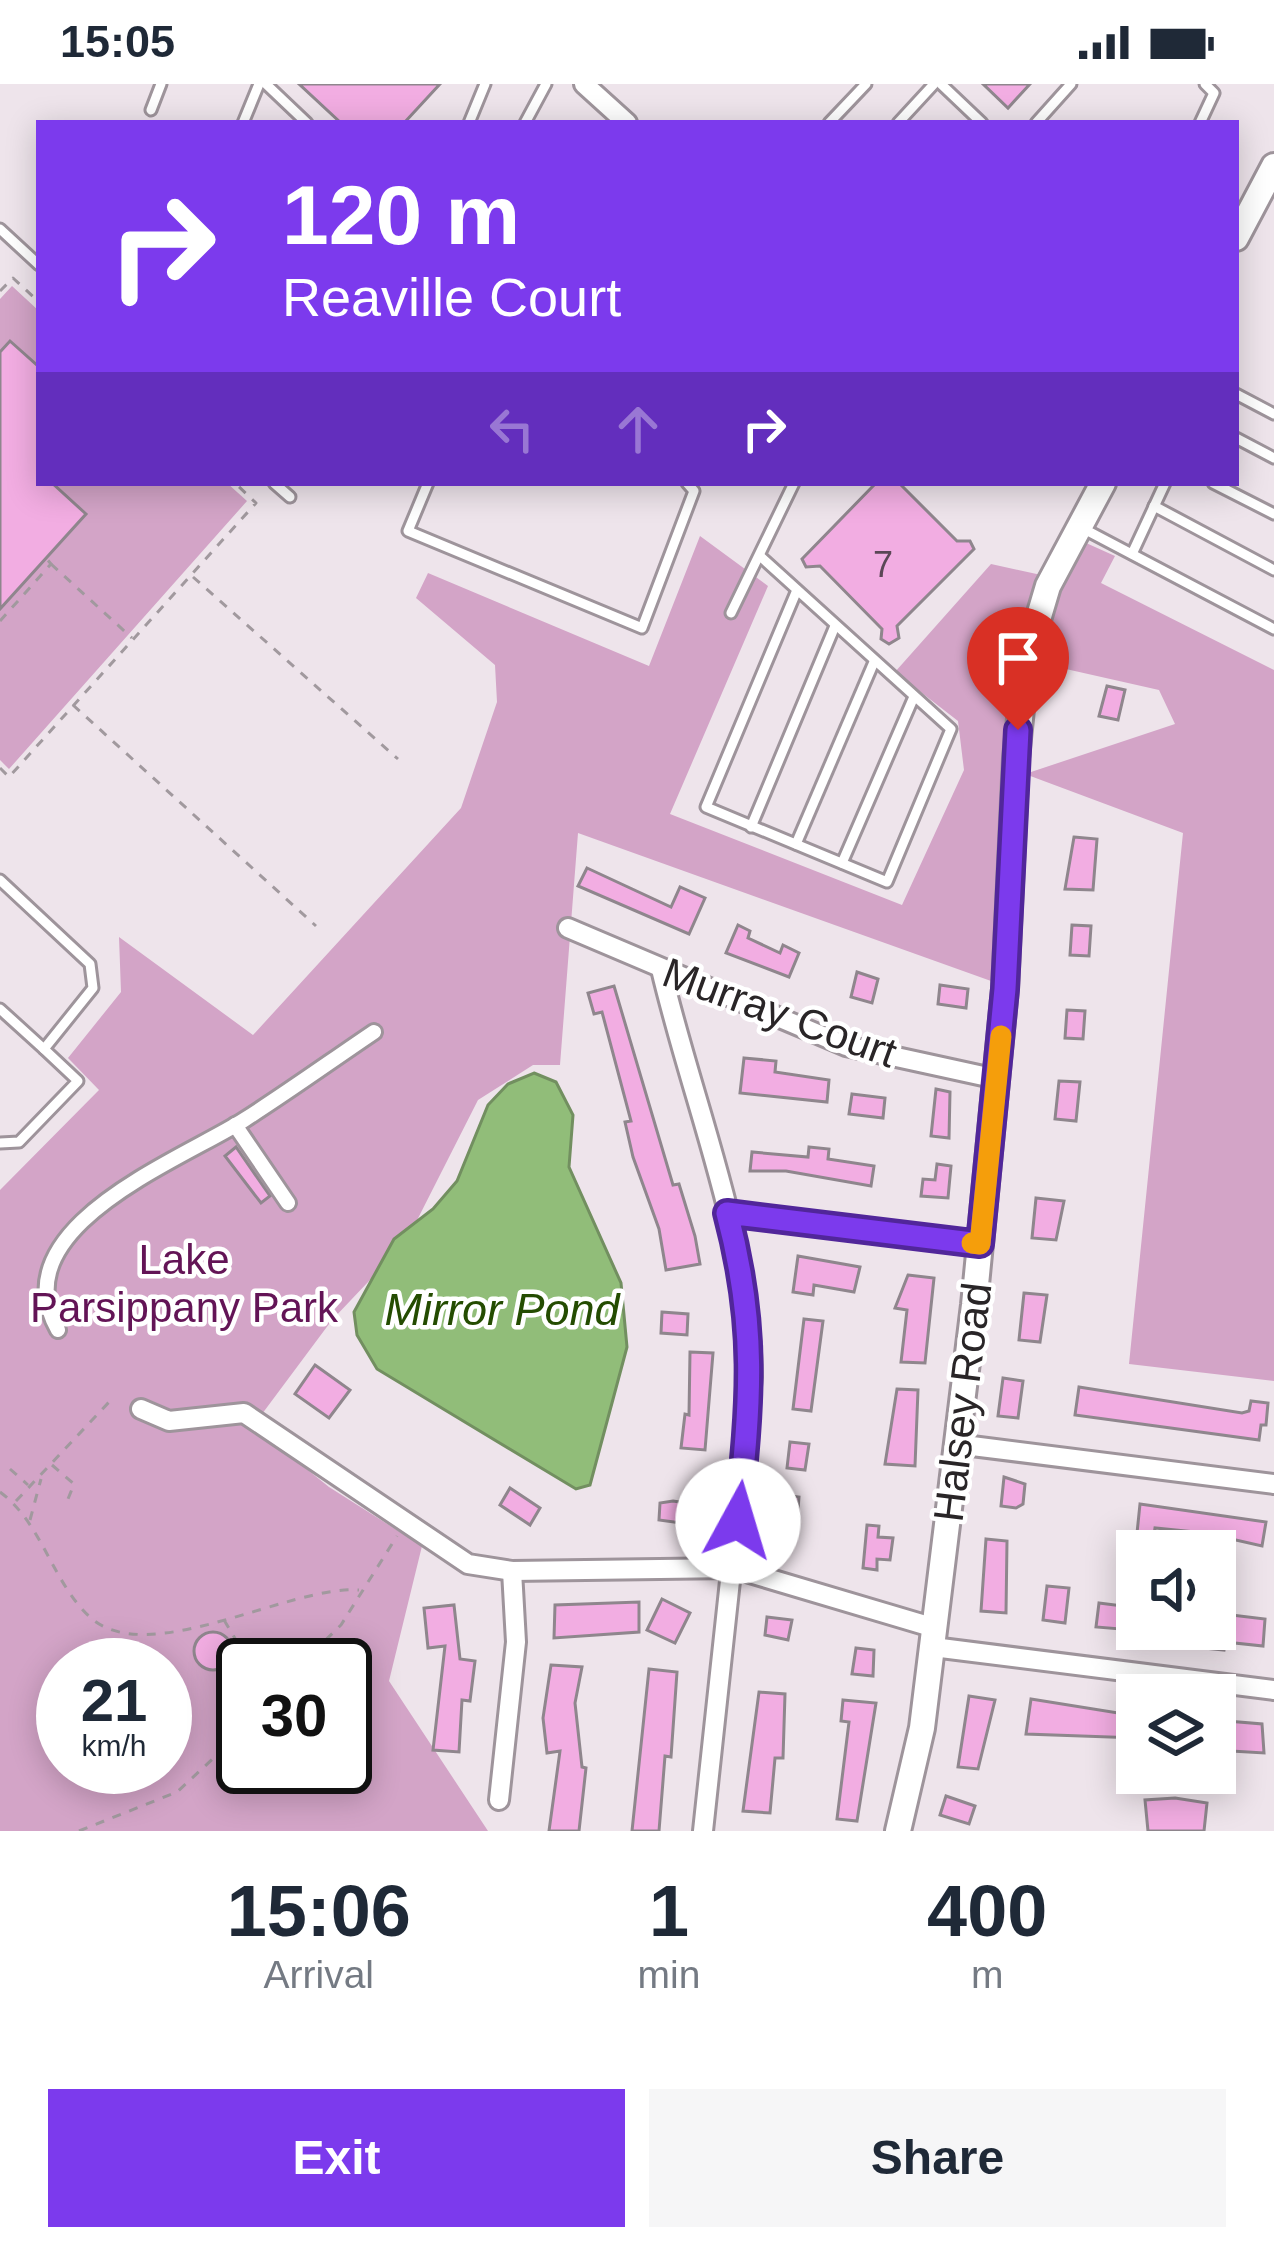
<!DOCTYPE html>
<html lang="en">
<head>
<meta charset="utf-8">
<style>
	body { margin:0; font-family:Arial,sans-serif; background:#f6f6f7; color:#1f2937; height:100vh; display:flex; flex-direction:column; font-size:45px; white-space:nowrap }
	* { box-sizing:border-box; margin:0 }
	p { font-size:39px; color:#747a83 }
	.icon { flex:none; width:66px; height:66px; fill:none; stroke:currentColor; stroke-width:2; stroke-linecap:round; stroke-linejoin:round }
	.map { position:relative; height:1747px; overflow:hidden }
	.drawer { display:flex; flex-direction:column; background:#fff; flex:1 }
	.drawer>* { flex:none }
	.top-card { position:absolute; left:36px; top:36px; width:1203px; height:366px; border-radius:0px; box-shadow:0 6px 30px #0003; background:#7c3aed; color:#fff; overflow:hidden }
	.fabs { position:absolute; left:1116px; top:1446px; display:grid; gap:24px }
	.fabs a { display:grid; place-items:center; width:120px; height:120px; border-radius:0px; background:#fff; box-shadow:0 6px 30px #0003; font-size:60px }
	.speed { position:absolute; left:36px; top:1554px; display:flex; gap:24px; font-size:60px; font-weight:700; text-align:center }
	.speed>* { display:grid; place-content:center; width:156px; height:156px; border-radius:50%; background:#fff; box-shadow:0 6px 30px #0003; line-height:1 }
	.speed small { font-size:30px; font-weight:400 }
	.speed .limit { border:6px solid #111; border-radius:18px; background:#fff; color:#111 }
	.pin { position:absolute; display:grid; place-items:center; width:102px; height:102px; color:#fff; margin:-123px -51px; border-radius:50% 50% 50% 0; rotate:-45deg; box-shadow:0 0 12px #0007 }
	.pin .icon { rotate:45deg }
	.me { position:absolute; width:132px; margin:-66px; rotate:6deg; stroke-linejoin:round; filter:drop-shadow(0 0 9px #0008) }
	.turn { display:flex; align-items:center; gap:42px; height:252px; padding:0 48px; font-size:54px }
	.turn .icon { width:156px; height:156px; stroke-width:2.5 }
	.turn b { display:block; font-size:84px; line-height:102px }
	.lanes { display:flex; align-items:center; height:114px; padding:0 48px; background:#0003; justify-content:center; gap:60px; direction:ltr }
	.lanes .off { opacity:.35 }
	.eta { display:flex; justify-content:space-evenly; align-items:center; height:204px; text-align:center }
	.eta b { font-size:72px; font-weight:800; line-height:84px }
	.primary-button { display:flex; gap:24px; margin-top:auto; padding:24px 48px }
	.primary-button a { flex:1; height:138px; border-radius:0px; background:#7c3aed; color:#fff; font-size:48px; font-weight:800; line-height:138px; text-align:center }
	.primary-button a+a { background:#f6f6f7; color:#1f2937 }
	.status { display:flex; justify-content:space-between; align-items:center; height:84px; padding:0 60px; background:#fff; direction:ltr }
	.status svg { height:33px; fill:currentColor }
	.map>svg:first-child { display:block }
	.green { fill:#d3a4c7; fill-rule:evenodd }
	.water { fill:#91bd79; stroke:#728f60; stroke-width:3 }
	.building { fill:#f2ade2; stroke:#8f868d; stroke-width:3 }
	.lines { fill:none; stroke-linecap:round; stroke-linejoin:round }
	.service-casing { stroke:#9e949b; stroke-width:15 }
	.pedestrian-casing { stroke:#9e949b; stroke-width:20 }
	.minor-casing { stroke:#9e949b; stroke-width:24 }
	.tertiary-casing { stroke:#9e949b; stroke-width:30 }
	.path { stroke:#a1999e; stroke-width:3; stroke-dasharray:9 9; stroke-linecap:butt }
	.service { stroke:#fff; stroke-width:9 }
	.pedestrian { stroke:#fff; stroke-width:14 }
	.minor { stroke:#fff; stroke-width:18 }
	.tertiary { stroke:#fff; stroke-width:24 }
	.route-casing { stroke:#51269a; stroke-width:30 }
	.route { stroke:#7c3aed; stroke-width:21 }
	.slow { stroke:#f59e0b; stroke-width:21 }
	.labels { text-anchor:middle; stroke-width:9; stroke-linejoin:round; paint-order:stroke }
	.number-label { font-size:36px; fill:#5b4756 }
	.street-label { font-size:42px; fill:#292527; stroke:#fff }
	.park-label { font-size:42px; fill:#631456; stroke:#fff }
	.water-label { font-size:45px; font-style:italic; fill:#244c01; stroke:#fff }
</style>
</head>
<body>
<div class="status"><b>15:05</b><svg viewBox="0 0 49 12"><path d="M0 12V9h3v3zM5 12V6h3v6zM10 12V3h3v9zM15 12V0h3v12zM26 1h20v11H26zM47 4h2v5h-2z"/></svg></div>
<div class="map">
<svg width="1274" height="1747" viewBox="0 0 1274 1747">
	<rect width="100%" height="100%" fill="#eee4eb"/>
	<g class="green">
		<path d="M 12,202 L 39,227 L 39,283 L 11,257 L 0,268 L 0,215 Z"/>
		<path d="M 52,399 L 227,399 L 247,417 L 9,685 L 0,676 L 0,525 L 86,430 Z"/>
		<path d="M 700,452 L 768,502 L 670,730 L 902,821 L 964,686 L 958,637 L 895,588 L 991,480 L 1055,494 L 1075,454 L 1115,472 L 1101,499 L 1274,586 L 1274,1297 L 1129,1280 L 1183,749 L 1025,690 L 1175,640 L 1159,606 L 1026,576 L 1005,902 L 578,749 L 560,981 L 533,981 L 478,1016 L 406,1158 L 332,1236 L 253,1342 L 329,1403 L 422,1462 L 389,1597 L 488,1747 L 0,1747 L 0,1106 L 99,1006 L 68,974 L 121,908 L 119,853 L 253,951 L 461,724 L 497,618 L 495,581 L 416,514 L 428,489 L 649,582 ZM 63,1581 L 165,1581 L 165,1683 L 63,1683 ZM 243,1581 L 345,1581 L 345,1683 L 243,1683 Z"/>
	</g>
	<path class="water" d="M 534,989 L 556,998 L 573,1031 L 569,1083 L 621,1199 L 627,1263 L 590,1401 L 576,1405 L 377,1285 L 357,1251 L 354,1228 L 394,1155 L 433,1125 L 457,1097 L 488,1021 L 508,1000 Z"/>
	<g class="building">
		<path d="M 299,0 L 440,0 L 404,39 L 341,39 Z"/>
		<path d="M 983,0 L 1030,0 L 1008,24 Z"/>
		<path d="M 10,257 L 39,283 L 39,399 L 52,399 L 86,430 L 0,525 L 0,268 Z"/>
		<path d="M 876,399 L 899,399 L 957,457 L 970,457 L 974,465 L 897,542 L 899,554 L 889,560 L 881,555 L 882,545 L 820,482 L 806,483 L 802,475 Z"/>
		<path d="M 1107,602 L 1125,606 L 1118,636 L 1099,632 Z"/>
		<path d="M 1074,753 L 1097,755 L 1093,806 L 1065,805 Z"/>
		<path d="M 587,784 L 671,823 L 680,803 L 705,814 L 689,850 L 578,802 Z"/>
		<path d="M 738,841 L 750,847 L 748,854 L 780,869 L 783,861 L 799,869 L 789,893 L 726,869 Z"/>
		<path d="M 1072,841 L 1091,842 L 1089,872 L 1070,871 Z"/>
		<path d="M 857,888 L 878,895 L 872,919 L 851,913 Z"/>
		<path d="M 940,901 L 968,905 L 966,924 L 938,920 Z"/>
		<path d="M 614,902 L 673,1101 L 679,1100 L 695,1152 L 700,1180 L 666,1186 L 659,1145 L 633,1073 L 625,1038 L 631,1037 L 602,928 L 594,930 L 588,909 Z"/>
		<path d="M 1067,926 L 1085,927 L 1083,955 L 1065,954 Z"/>
		<path d="M 744,974 L 776,977 L 775,988 L 829,996 L 827,1018 L 740,1009 Z"/>
		<path d="M 1059,997 L 1080,998 L 1076,1037 L 1055,1035 Z"/>
		<path d="M 936,1005 L 950,1008 L 949,1054 L 931,1052 Z"/>
		<path d="M 852,1010 L 885,1014 L 883,1034 L 849,1030 Z"/>
		<path d="M 236,1063 L 270,1112 L 261,1119 L 225,1072 Z"/>
		<path d="M 809,1063 L 829,1065 L 828,1075 L 874,1082 L 871,1102 L 786,1087 L 750,1087 L 752,1068 L 808,1073 Z"/>
		<path d="M 937,1080 L 951,1082 L 948,1114 L 921,1112 L 923,1095 L 935,1096 Z"/>
		<path d="M 1036,1114 L 1064,1117 L 1056,1156 L 1032,1154 Z"/>
		<path d="M 798,1172 L 860,1183 L 854,1208 L 814,1201 L 813,1211 L 793,1208 Z"/>
		<path d="M 908,1191 L 934,1194 L 925,1279 L 901,1278 L 907,1226 L 895,1224 Z"/>
		<path d="M 1024,1209 L 1047,1211 L 1040,1258 L 1019,1256 Z"/>
		<path d="M 662,1228 L 688,1230 L 687,1251 L 661,1249 Z"/>
		<path d="M 804,1235 L 823,1237 L 811,1327 L 793,1325 Z"/>
		<path d="M 690,1268 L 713,1269 L 705,1366 L 681,1364 L 685,1330 L 689,1331 Z"/>
		<path d="M 315,1281 L 350,1306 L 329,1334 L 295,1310 Z"/>
		<path d="M 1003,1294 L 1023,1297 L 1018,1334 L 998,1332 Z"/>
		<path d="M 1079,1303 L 1242,1329 L 1249,1327 L 1251,1317 L 1268,1319 L 1266,1341 L 1261,1341 L 1259,1356 L 1075,1331 Z"/>
		<path d="M 897,1305 L 918,1306 L 915,1382 L 885,1380 Z"/>
		<path d="M 790,1358 L 809,1360 L 805,1386 L 787,1384 Z"/>
		<path d="M 1004,1393 L 1025,1400 L 1023,1420 L 1016,1424 L 1001,1422 Z"/>
		<path d="M 510,1404 L 540,1424 L 530,1441 L 500,1421 Z"/>
		<path d="M 782,1411 L 799,1413 L 796,1450 L 776,1448 Z"/>
		<path d="M 673,1417 L 699,1421 L 696,1441 L 659,1436 L 660,1419 Z"/>
		<path d="M 1140,1420 L 1266,1438 L 1262,1462 L 1205,1449 L 1155,1444 L 1154,1451 L 1137,1449 Z"/>
		<path d="M 867,1441 L 879,1442 L 878,1453 L 893,1454 L 890,1476 L 877,1475 L 877,1486 L 863,1484 Z"/>
		<path d="M 986,1455 L 1007,1457 L 1006,1529 L 981,1527 Z"/>
		<path d="M 1047,1502 L 1069,1504 L 1065,1539 L 1043,1536 Z"/>
		<path d="M 662,1515 L 690,1529 L 675,1559 L 647,1546 Z"/>
		<path d="M 639,1518 L 639,1548 L 554,1554 L 555,1521 Z"/>
		<path d="M 1099,1519 L 1123,1522 L 1120,1545 L 1096,1543 Z"/>
		<path d="M 454,1521 L 460,1575 L 475,1577 L 470,1617 L 462,1616 L 459,1668 L 433,1666 L 445,1562 L 428,1564 L 424,1524 Z"/>
		<path d="M 1215,1529 L 1265,1535 L 1263,1562 L 1225,1558 L 1224,1566 L 1203,1564 L 1204,1545 L 1215,1545 Z"/>
		<path d="M 767,1533 L 792,1536 L 788,1556 L 765,1551 Z"/>
		<circle cx="213" cy="1567" r="19"/>
		<path d="M 856,1564 L 874,1566 L 873,1592 L 852,1590 Z"/>
		<path d="M 551,1581 L 582,1583 L 575,1619 L 582,1683 L 586,1684 L 579,1747 L 549,1747 L 560,1667 L 547,1669 L 543,1634 Z"/>
		<path d="M 649,1585 L 677,1588 L 671,1673 L 665,1672 L 659,1747 L 632,1747 Z"/>
		<path d="M 759,1608 L 785,1610 L 783,1674 L 775,1674 L 770,1729 L 743,1727 Z"/>
		<path d="M 969,1612 L 995,1616 L 978,1685 L 958,1683 Z"/>
		<path d="M 1031,1615 L 1137,1632 L 1137,1654 L 1026,1650 Z"/>
		<path d="M 843,1616 L 876,1619 L 857,1737 L 837,1735 L 849,1638 L 841,1637 Z"/>
		<path d="M 1215,1636 L 1262,1640 L 1264,1669 L 1215,1666 Z"/>
		<path d="M 946,1712 L 975,1722 L 969,1740 L 940,1731 Z"/>
		<path d="M 1175,1714 L 1207,1719 L 1204,1747 L 1148,1747 L 1145,1716 Z"/>
	</g>
	<g class="lines">
		<g class="service-casing">
			<g id="service">
				<path d="M 266,0 L 307,39"/>
				<path d="M 941,0 L 982,39"/>
				<path d="M 151,26 L 161,0"/>
				<path d="M 243,39 L 259,0"/>
				<path d="M 469,39 L 485,0"/>
				<path d="M 525,39 L 546,0"/>
				<path d="M 829,39 L 866,0"/>
				<path d="M 898,39 L 934,0"/>
				<path d="M 1036,39 L 1071,0"/>
				<path d="M 1200,39 L 1214,9 L 1205,0"/>
				<path d="M 0,145 L 39,181"/>
				<path d="M 1236,310 L 1274,330"/>
				<path d="M 1236,354 L 1274,374"/>
				<path d="M 274,399 L 290,413"/>
				<path d="M 428,399 L 408,447 L 642,544 L 694,407 L 687,399"/>
				<path d="M 1213,399 L 1274,430"/>
				<path d="M 1154,422 L 1274,486"/>
				<path d="M 1084,445 L 1274,545"/>
				<path d="M 1132,470 L 1165,399"/>
				<path d="M 760,472 L 951,645 L 887,798 L 706,723 L 797,506"/>
				<path d="M 731,529 L 794,399"/>
				<path d="M 751,743 L 835,542"/>
				<path d="M 796,760 L 874,578"/>
				<path d="M 842,779 L 913,615"/>
				<path d="M 0,796 L 90,880 L 93,904 L 44,965 L 78,997 L 19,1058 L 0,1059"/>
				<path d="M 0,925 L 44,965"/>
			</g>
		</g>
		<g class="pedestrian-casing">
			<g id="pedestrian">
				<path d="M 235,1041 L 288,1119"/>
				<path d="M 58,1246 C 0,1144 179,1077 244,1036 C 288,1008 331,977 374,948"/>
			</g>
		</g>
		<g class="minor-casing">
			<g id="minor">
				<path d="M 584,0 L 627,39"/>
				<path d="M 568,844 L 846,962 L 997,995"/>
				<path d="M 661,885 C 693,1021 750,1153 752,1293 L 703,1747"/>
				<path d="M 727,1129 L 980,1160"/>
				<path d="M 141,1325 L 169,1337 L 244,1329 L 468,1480 L 512,1487 L 733,1484 L 935,1544"/>
				<path d="M 956,1360 L 1274,1400"/>
				<path d="M 933,1563 L 1274,1606"/>
				<path d="M 499,1716 L 516,1558 L 512,1487"/>
			</g>
		</g>
		<g class="tertiary-casing">
			<g id="tertiary">
				<path d="M 1236,154 L 1274,82"/>
				<path d="M 898,1747 L 922,1644 L 974,1221 L 1005,905 L 1016,674 L 1026,576 L 1048,502 L 1103,399"/>
			</g>
		</g>
		<g class="path">
			<path d="M 0,207 L 13,194 L 39,218"/>
			<path d="M 51,480 L 132,554"/>
			<path d="M 193,493 L 398,675"/>
			<path d="M 0,537 L 51,480 L 46,474"/>
			<path d="M 73,621 L 316,842"/>
			<path d="M 0,684 L 9,693 L 256,419 L 235,399"/>
			<path d="M 52,1381 L 74,1400 L 66,1420"/>
			<path d="M 10,1385 L 28,1401"/>
			<path d="M 0,1408 C 43,1440 52,1499 91,1534 C 149,1585 289,1501 359,1506"/>
			<path d="M 16,1417 L 110,1317"/>
			<path d="M 30,1436 L 41,1395"/>
			<path d="M 224,1536 L 251,1581"/>
			<path d="M 300,1581 L 341,1541 L 397,1452"/>
			<path d="M 227,1664 L 225,1649 L 243,1611"/>
			<path d="M 79,1747 L 177,1708 L 218,1670 L 243,1663"/>
		</g>
		<use href="#service" class="service"/>
		<use href="#pedestrian" class="pedestrian"/>
		<use href="#minor" class="minor"/>
		<use href="#tertiary" class="tertiary"/>
	</g>
	<g class="lines">
		<g class="route-casing">
			<path id="route" d="M 738,1437 C 750,1319 758,1245 727,1129 L 980,1160 L 1005,905 L 1018,646"/>
		</g>
		<use href="#route" class="route"/>
		<path class="slow" d="M 972,1159 L 980,1160 L 1001,952"/>
	</g>
	<g class="labels">
		<g class="number-label">
			<text x="883" y="493">7</text>
		</g>
		<g class="street-label">
			<text transform="translate(780 928) rotate(20)" y="15">Murray Court</text>
			<text transform="translate(962 1318) rotate(-83)" y="15">Halsey Road</text>
		</g>
		<g class="park-label">
			<text x="184" y="1190">Lake<tspan x="184" dy="48">Parsippany Park</tspan></text>
		</g>
		<g class="water-label">
			<text x="502" y="1241">Mirror Pond</text>
		</g>
	</g>
</svg>
<div class="fabs">
<a><svg class="icon" aria-label="sound" viewBox="0 0 24 24"><path d="M4 9h4l5-4v14l-5-4H4zM17 9q2 3 0 6"/></svg></a>
<a><svg class="icon" aria-label="layers" viewBox="0 0 24 24"><path d="M12 4l9 5-9 5-9-5zM3 14l9 5 9-5"/></svg></a>
</div>
<div class="speed"><div>21<small>km/h</small></div><div class="limit">30</div></div>
<div class="pin" style="left:1018px;top:646px;background:#d93025"><svg class="icon" aria-label="arrive" viewBox="0 0 24 24"><path d="M6 21V4h12l-3 4 3 4H6"/></svg></div>
<svg class="me" style="left:738px;top:1437px" viewBox="-20 -20 40 40"><circle r="19" fill="#fff"/><path d="M0-13L10 11 0 6-10 11z" fill="#7c3aed"/></svg>
<div class="top-card">
<div class="turn"><svg class="icon" aria-label="right" viewBox="0 0 24 24"><path d="M7 20v-9h11M14 6l5 5-5 5"/></svg><div><b>120 m</b>Reaville Court</div></div>
<div class="lanes"><svg class="icon off" aria-label="left" viewBox="0 0 24 24"><path d="M17 20v-9H6M10 6l-5 5 5 5"/></svg><svg class="icon off" aria-label="ahead" viewBox="0 0 24 24"><path d="M12 20V5M6 11l6-6 6 6"/></svg><svg class="icon" aria-label="right" viewBox="0 0 24 24"><path d="M7 20v-9h11M14 6l5 5-5 5"/></svg></div>
</div>
</div>
<section class="drawer">
<div class="eta">
<div><b>15:06</b><p>Arrival</p></div>
<div><b>1</b><p>min</p></div>
<div><b>400</b><p>m</p></div>
</div>
<div class="primary-button"><a>Exit</a><a>Share</a></div>
</section>
</body>
</html>
